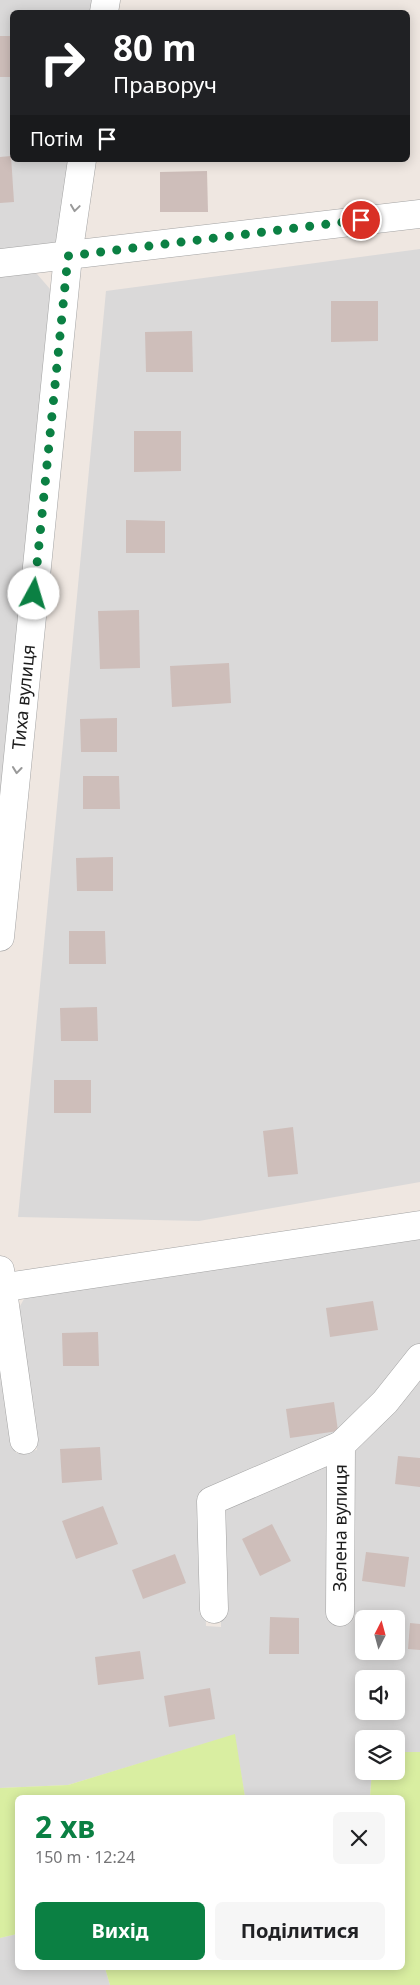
<!DOCTYPE html>
<html lang="uk">
<head>
<meta charset="utf-8">
<style>
	body { margin:0; font-family:"Noto Sans",sans-serif; background:#f6f6f6; color:#202124; height:100vh; display:flex; flex-direction:column; font-size:19px; white-space:nowrap }
	* { box-sizing:border-box; margin:0 }
	p { font-size:16px; color:#757577 }
	.icon { flex:none; width:28px; height:28px; fill:none; stroke:currentColor; stroke-width:2; stroke-linecap:round; stroke-linejoin:round }
	.map { position:relative; flex:1; overflow:hidden }
	.side { position:absolute; left:15px; top:1795px; width:390px; height:175px; display:flex; flex-direction:column; background:#fff; border-radius:8px; box-shadow:0 2px 12px #0003 }
	.side>* { flex:none }
	.top-card { position:absolute; left:10px; top:10px; width:400px; height:152px; border-radius:8px; box-shadow:0 2px 12px #0003; background:#202124; color:#fff; overflow:hidden }
	.needle { width:32px; rotate:6deg }
	.tools { position:absolute; left:355px; top:1610px; display:grid; gap:10px }
	.tools a { display:grid; place-items:center; width:50px; height:50px; border-radius:8px; background:#fff; box-shadow:0 2px 12px #0003; font-size:25px }
	.pin { position:absolute; display:grid; place-items:center; width:42px; height:42px; color:#fff; margin:-21px; border:2px solid #fff; border-radius:50%; box-shadow:0 1px 5px #0007 }
	.me { position:absolute; width:55px; margin:-28px; rotate:6deg; stroke-linejoin:round; filter:drop-shadow(0 0 4px #0008) }
	.turn { display:flex; align-items:center; gap:18px; height:105px; padding:0 20px; font-size:22px }
	.turn .icon { width:65px; height:65px; stroke-width:2.5 }
	.turn b { display:block; font-size:35px; line-height:42px }
	.then { display:flex; align-items:center; height:48px; padding:0 20px; background:#0003; gap:10px; font-size:19px }
	.round { display:grid; place-items:center; flex:none; width:52px; height:52px; border-radius:8px; background:#f6f6f6 }
	.head { display:flex; align-items:center; justify-content:space-between; height:85px; padding:0 20px }
	h1 { font-size:30px; font-weight:700; line-height:38px; color:#0b8043 }
	.button { display:flex; gap:10px; margin-top:auto; padding:10px 20px }
	.button a { flex:1; height:58px; border-radius:8px; background:#0b8043; color:#fff; font-size:20px; font-weight:700; line-height:58px; text-align:center }
	.button a+a { background:#f6f6f6; color:#202124 }
	.map>svg:first-child { display:block }
	.residential { fill:#dad9d9; fill-rule:evenodd }
	.grass { fill:#d9eea1 }
	.building { fill:#cebeba }
	.lines { fill:none; stroke-linecap:round; stroke-linejoin:round }
	.minor-casing { stroke:#a3a3a3; stroke-width:29 }
	.minor { stroke:#fff; stroke-width:28 }
	.oneway { stroke:#999 }
	.route { stroke:#0b8043; stroke-width:9; stroke-dasharray:0 16.2 }
	.labels { text-anchor:middle; stroke-width:4.5; stroke-linejoin:round; paint-order:stroke }
	.street-label { font-size:18px; fill:#1c1c1c; stroke:#fff }
</style>
</head>
<body>
<div class="map">
<svg width="420" height="1985" viewBox="0 0 420 1985">
	<rect width="100%" height="100%" fill="#efe7e1"/>
	<g class="residential">
		<path d="M 0,0 L 97,0 L 95,12 L 12,12 L 12,160 L 74,160 L 58,244 L 0,259 Z"/>
		<path d="M 420,249 L 420,1182 L 199,1221 L 18,1217 L 106,291 Z"/>
		<path d="M 16,271 L 37,274 L 50,289 L 54,305 L 0,839 L 0,272 Z"/>
		<path d="M 420,1234 L 420,1348 L 339,1439 L 203,1499 L 206,1626 L 221,1627 L 217,1511 L 348,1450 L 420,1370 L 420,1752 L 396,1752 L 396,1739 L 364,1739 L 364,1771 L 372,1771 L 370,1797 L 245,1797 L 234,1735 L 68,1785 L 0,1788 L 0,1330 L 16,1453 L 37,1450 L 19,1321 L 19,1308 L 25,1297 ZM 364,1619 L 396,1619 L 396,1651 L 364,1651 ZM 364,1679 L 396,1679 L 396,1711 L 364,1711 Z"/>
		<path d="M 17,1934 L 18,1968 L 105,1968 L 110,1985 L 0,1985 L 0,1938 Z"/>
	</g>
	<g class="grass">
		<path d="M 235,1734 L 245,1797 L 18,1798 L 17,1934 L 0,1938 L 0,1788 L 68,1785 Z"/>
		<path d="M 396,1752 L 420,1752 L 420,1985 L 110,1985 L 105,1968 L 402,1968 L 402,1798 L 370,1797 L 372,1771 L 396,1771 Z"/>
	</g>
	<g class="building">
		<rect x="0" y="36" width="12" height="41"/>
		<path d="M 11,156 L 14,202 L 0,203 L 0,157 Z"/>
		<path d="M 207,171 L 208,212 L 160,212 L 160,172 Z"/>
		<path d="M 331,301 L 378,301 L 378,341 L 331,342 Z"/>
		<path d="M 192,331 L 193,372 L 146,372 L 145,332 Z"/>
		<path d="M 134,431 L 181,431 L 181,471 L 134,472 Z"/>
		<path d="M 126,520 L 165,521 L 165,553 L 126,553 Z"/>
		<path d="M 139,610 L 140,668 L 100,669 L 98,611 Z"/>
		<path d="M 229,663 L 231,703 L 172,707 L 170,666 Z"/>
		<path d="M 117,718 L 117,752 L 81,752 L 80,719 Z"/>
		<path d="M 83,776 L 119,776 L 120,809 L 83,809 Z"/>
		<path d="M 113,857 L 113,891 L 77,891 L 76,858 Z"/>
		<path d="M 69,931 L 105,931 L 106,964 L 69,964 Z"/>
		<path d="M 97,1007 L 98,1041 L 61,1041 L 60,1008 Z"/>
		<rect x="54" y="1080" width="37" height="33"/>
		<path d="M 293,1127 L 298,1174 L 268,1177 L 263,1131 Z"/>
		<path d="M 373,1301 L 378,1330 L 330,1337 L 326,1308 Z"/>
		<path d="M 98,1332 L 99,1366 L 63,1366 L 62,1333 Z"/>
		<path d="M 334,1402 L 338,1431 L 290,1438 L 286,1409 Z"/>
		<path d="M 100,1447 L 102,1480 L 62,1483 L 60,1449 Z"/>
		<path d="M 398,1456 L 420,1458 L 420,1487 L 395,1484 Z"/>
		<path d="M 103,1506 L 118,1544 L 76,1559 L 62,1521 Z"/>
		<path d="M 272,1524 L 291,1561 L 260,1576 L 242,1539 Z"/>
		<path d="M 366,1552 L 409,1557 L 405,1587 L 362,1581 Z"/>
		<path d="M 175,1554 L 186,1583 L 143,1599 L 132,1570 Z"/>
		<path d="M 270,1617 L 299,1618 L 299,1654 L 269,1654 Z"/>
		<path d="M 410,1623 L 420,1624 L 420,1650 L 408,1649 Z"/>
		<path d="M 140,1651 L 144,1679 L 98,1685 L 95,1657 Z"/>
		<path d="M 210,1688 L 215,1719 L 169,1727 L 164,1696 Z"/>
	</g>
	<g class="lines">
		<g class="minor-casing">
			<g id="minor">
				<path d="M 104,12 L 106,0"/>
				<path d="M 0,263 L 420,214"/>
				<path id="s1" d="M 0,937 L 68,256 L 82,160"/>
				<path d="M 0,1270 L 24,1440"/>
				<path d="M 0,1288 L 420,1225"/>
				<path d="M 214,1609 L 211,1501 L 341,1445"/>
				<path id="s2" d="M 340,1612 L 341,1445 L 385,1402 L 420,1358"/>
			</g>
		</g>
		<use href="#minor" class="minor"/>
	</g>
	<defs><path id="oneway-chevron" d="M-2-3.5L2.5 0L-2 3.5" fill="none" stroke-width="1.6" stroke-linecap="round" stroke-linejoin="round" transform="scale(1.25)"/></defs>
	<g class="oneway">
		<use href="#oneway-chevron" transform="translate(75 208) rotate(98)"/>
		<use href="#oneway-chevron" transform="translate(17 770) rotate(96)"/>
	</g>
	<g class="lines">
		<path class="route" d="M 34,594 L 68,256 L 361,220"/>
	</g>
	<g class="labels">
		<g class="street-label">
			<text dy="6" stroke="none"><textPath href="#s1" startOffset="241">Тиха вулиця</textPath></text>
			<text dy="6" stroke="none"><textPath href="#s2" startOffset="84">Зелена вулиця</textPath></text>
		</g>
	</g>
</svg>
<div class="tools">
<a><svg class="needle" viewBox="-14 -14 28 28"><path d="M0-13l5 13h-10z" fill="#e53935"/><path d="M0 13l5-13h-10z" fill="#757577"/></svg></a>
<a><svg class="icon" aria-label="sound" viewBox="0 0 24 24"><path d="M4 9h4l5-4v14l-5-4H4zM17 9q2 3 0 6"/></svg></a>
<a><svg class="icon" aria-label="layers" viewBox="0 0 24 24"><path d="M12 4l9 5-9 5-9-5zM3 14l9 5 9-5"/></svg></a>
</div>
<div class="pin" style="left:361px;top:220px;background:#d93025"><svg class="icon" aria-label="arrive" viewBox="0 0 24 24"><path d="M6 21V4h12l-3 4 3 4H6"/></svg></div>
<svg class="me" style="left:34px;top:594px" viewBox="-20 -20 40 40"><circle r="19" fill="#fff"/><path d="M0-13L10 11 0 6-10 11z" fill="#0b8043"/></svg>
<div class="top-card">
<div class="turn"><svg class="icon" aria-label="right" viewBox="0 0 24 24"><path d="M7 20v-9h11M14 6l5 5-5 5"/></svg><div><b>80 m</b>Праворуч</div></div>
<div class="then">Потім<svg class="icon" aria-label="arrive" viewBox="0 0 24 24"><path d="M6 21V4h12l-3 4 3 4H6"/></svg></div>
</div>
<section class="side">
<div class="head"><div><h1>2 хв</h1><p>150 m · 12:24</p></div><a class="round"><svg class="icon" aria-label="close" viewBox="0 0 24 24"><path d="M6 6l12 12M18 6L6 18"/></svg></a></div>
<div class="button"><a>Вихід</a><a>Поділитися</a></div>
</section>
</div>
</body>
</html>
